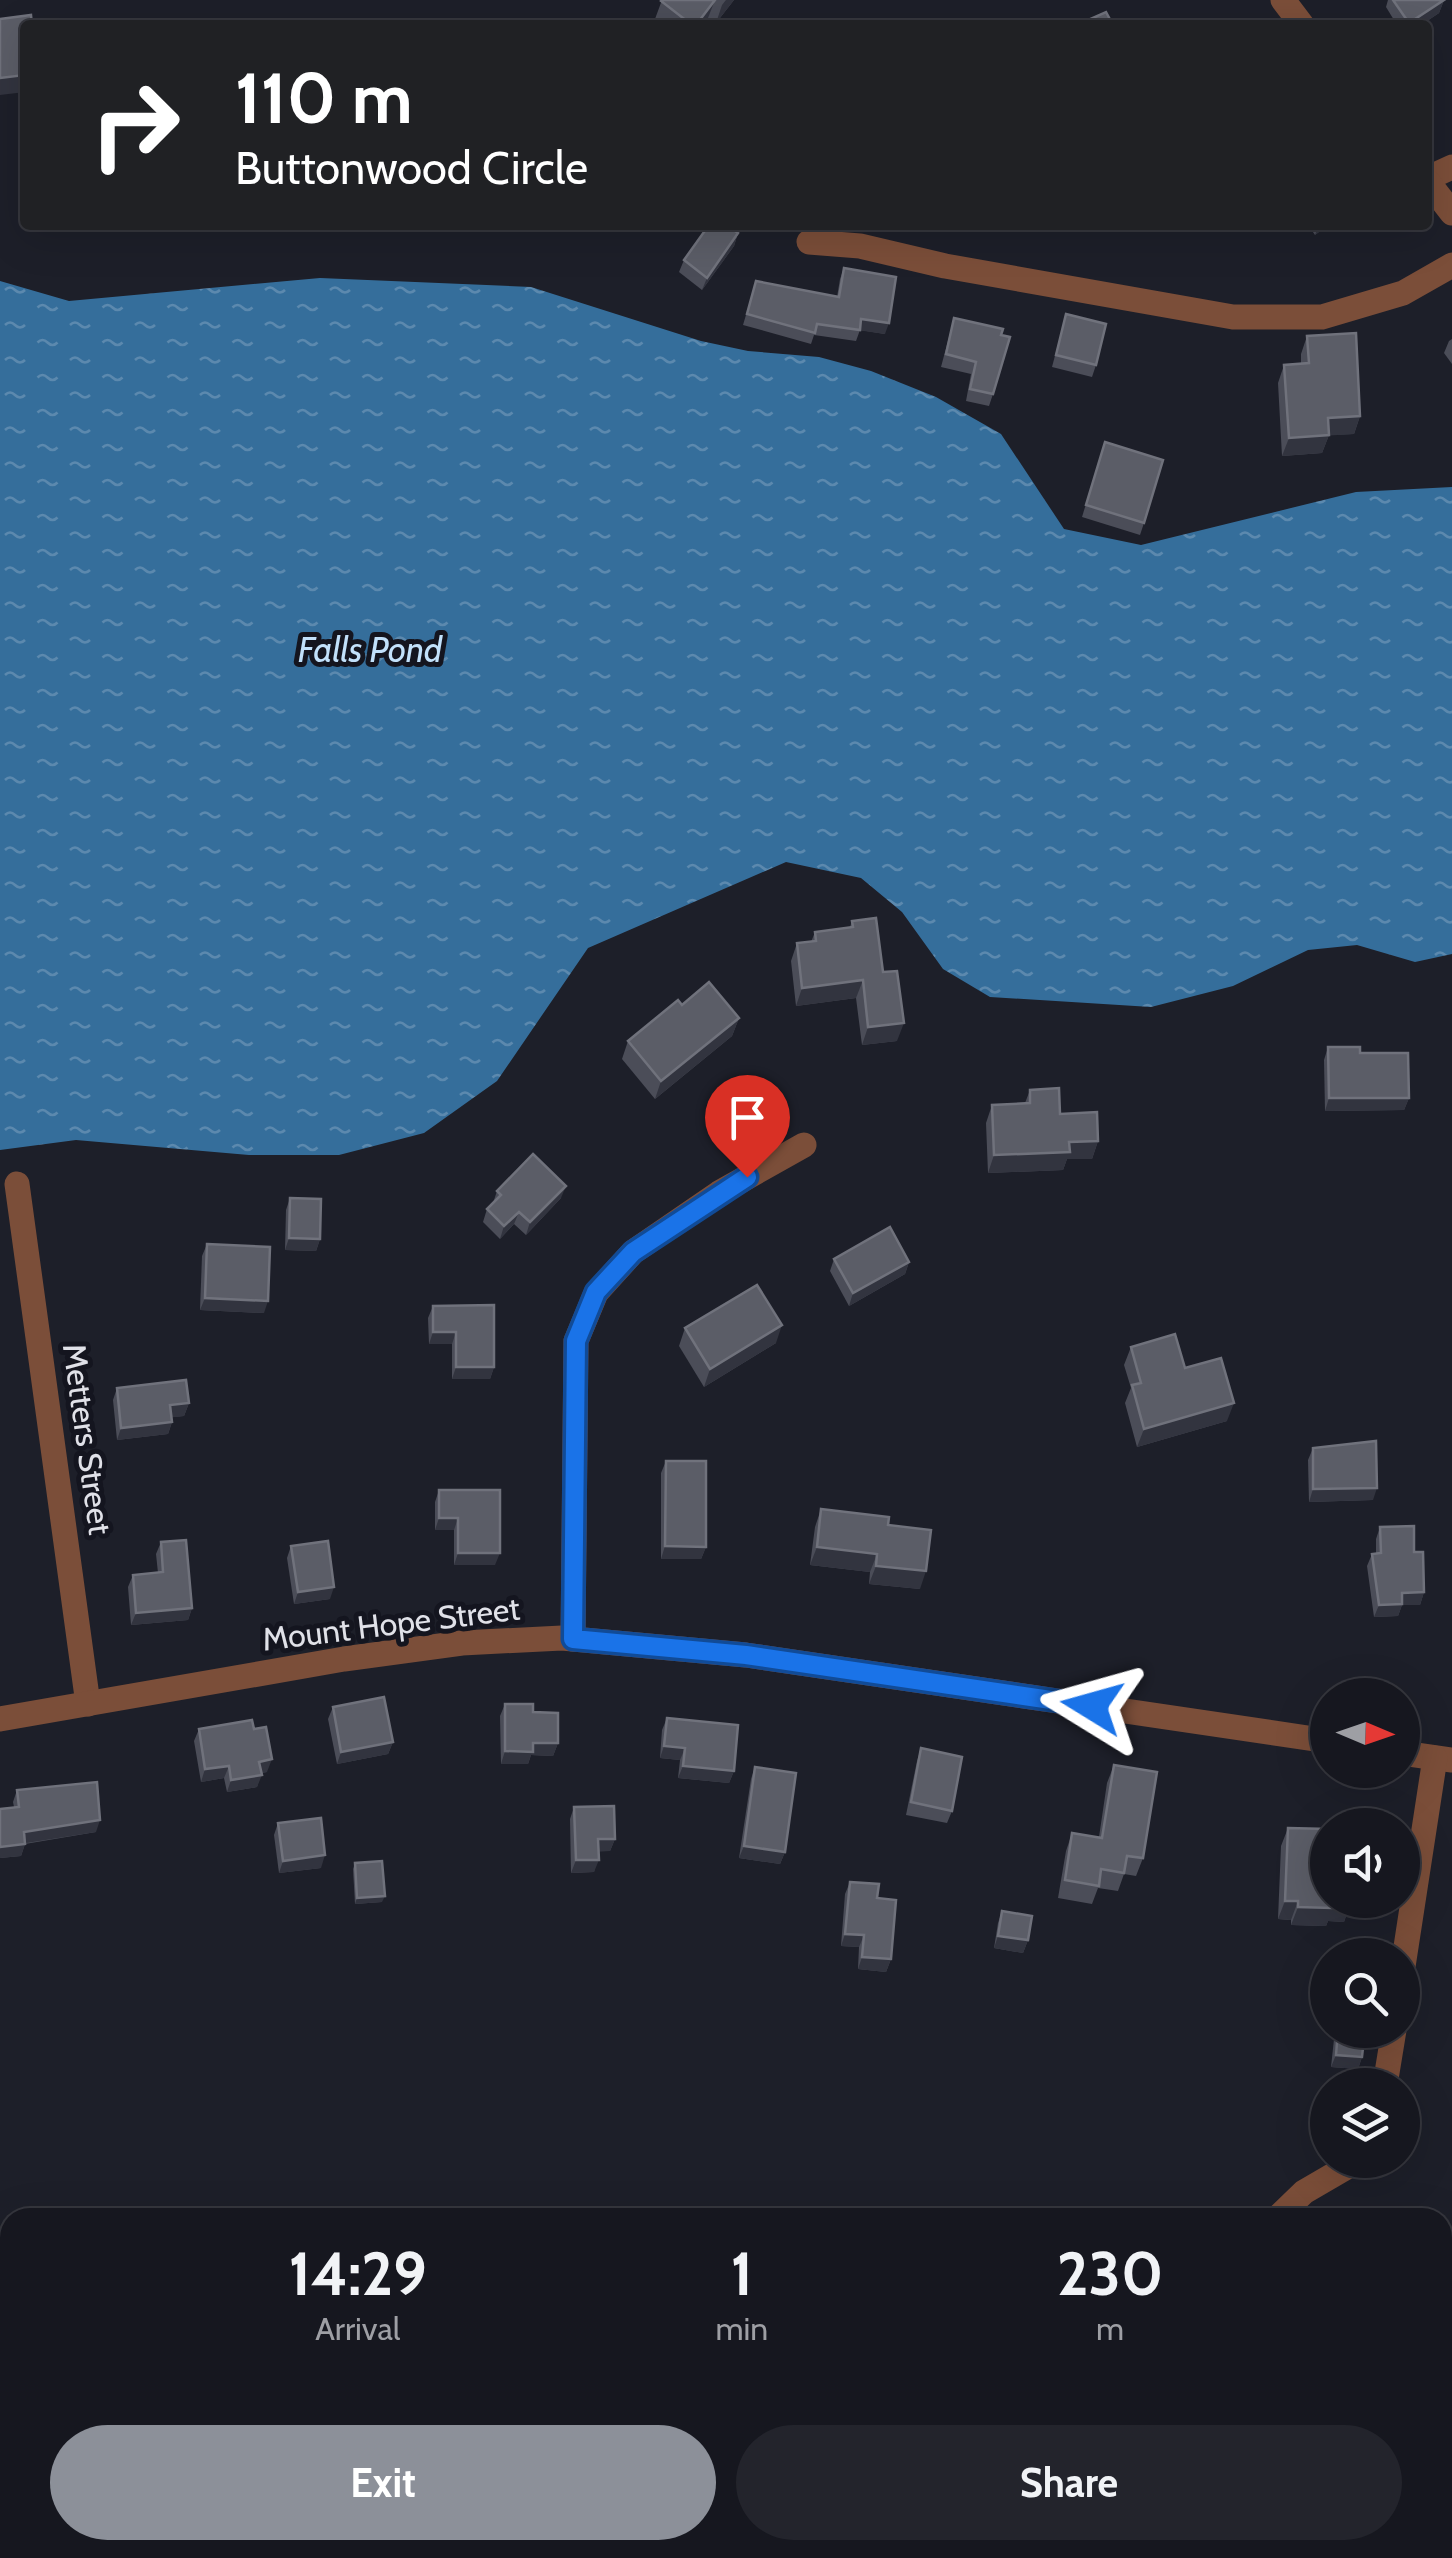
<!DOCTYPE html>
<html lang="en">
<head>
<meta charset="utf-8">
<style>
	body { margin:0; font-family:Cabin,sans-serif; background:#23242c; color:#f1f3f6; height:100vh; display:flex; flex-direction:column; font-size:38px; white-space:nowrap }
	* { box-sizing:border-box; margin:0 }
	p { font-size:32px; color:#9e9fa4 }
	.icon { flex:none; width:55px; height:55px; fill:none; stroke:currentColor; stroke-width:2; stroke-linecap:round; stroke-linejoin:round }
	.map { position:relative; flex:1; overflow:hidden }
	.details { position:absolute; left:0px; top:2208px; width:1452px; height:352px; display:flex; flex-direction:column; background:#16171f; border-radius:30px 30px 0 0; box-shadow:0 10px 40px #0002,0 0 0 2px #35363d }
	.details>* { flex:none }
	.guide { position:absolute; left:20px; top:20px; width:1412px; height:210px; border-radius:10px; box-shadow:0 10px 40px #0002,0 0 0 2px #35363d; background:#202124; color:#fff; overflow:hidden }
	.needle { width:65px; rotate:92deg }
	.buttons { position:absolute; left:1310px; top:1678px; display:grid; gap:20px }
	.buttons a { display:grid; place-items:center; width:110px; height:110px; border-radius:50%; background:#16171f; box-shadow:0 10px 40px #0002,0 0 0 2px #35363d; font-size:50px }
	.pin { position:absolute; display:grid; place-items:center; width:85px; height:85px; color:#fff; margin:-102px -42px; border-radius:50% 50% 50% 0; rotate:-45deg; box-shadow:0 0 10px #0007 }
	.pin .icon { rotate:45deg }
	.me { position:absolute; width:110px; margin:-55px; rotate:278deg; stroke-linejoin:round; filter:drop-shadow(0 0 8px #0008) }
	.turn { display:flex; align-items:center; gap:35px; height:210px; padding:0 50px; font-size:45px }
	.turn .icon { width:130px; height:130px; stroke-width:2.5 }
	.turn b { display:block; font-size:70px; line-height:85px }
	.eta { display:flex; justify-content:space-evenly; align-items:center; height:170px; text-align:center }
	.eta b { font-size:60px; font-weight:800; line-height:70px }
	.primary-button { display:flex; gap:20px; margin-top:auto; padding:20px 50px }
	.primary-button a { flex:1; height:115px; border-radius:60px; background:#8c9099; color:#fff; font-size:40px; font-weight:800; line-height:115px; text-align:center }
	.primary-button a+a { background:#23242c; color:#f1f3f6 }
	.map>svg:first-child { display:block }
	.water { fill:url(#water-ripples) }
	.lines { fill:none; stroke-linecap:round; stroke-linejoin:round }
	.minor { stroke:#7b4e39; stroke-width:25 }
	.wall { fill:#4b4d58 }
	.shaded-wall { fill:#32343f }
	.building { fill:#5b5d67; stroke:#70727c; stroke-width:2.5 }
	.route-casing { stroke:#114b97; stroke-width:25 }
	.route { stroke:#1a73e8; stroke-width:18 }
	.labels { text-anchor:middle; stroke-width:10; stroke-linejoin:round; paint-order:stroke }
	.street-label { font-size:32px; fill:#e0e1e8; stroke:#14151f }
	.water-label { font-size:35px; font-style:italic; fill:#c2e1fb; stroke:#14151f }
</style>
</head>
<body>
<div class="map">
<svg width="1452" height="2558" viewBox="0 0 1452 2558">
	<defs>
		<pattern id="water-ripples" width="26" height="14" patternUnits="userSpaceOnUse" patternTransform="scale(2.5)"><rect width="26" height="14" fill="#356e9b"/><path d="M2 4q2-2 4 0t4 0M15 11q2-2 4 0t4 0" fill="none" stroke="#5c89ae"/></pattern>
	</defs>
	<rect width="100%" height="100%" fill="#1d1f29"/>
	<path class="water" d="M 320,278 L 531,287 L 701,341 L 748,351 L 819,357 L 871,371 L 936,397 L 1001,434 L 1064,529 L 1141,545 L 1356,492 L 1452,487 L 1452,954 L 1415,962 L 1357,945 L 1308,950 L 1233,986 L 1151,1007 L 990,997 L 943,969 L 902,912 L 861,878 L 786,862 L 588,948 L 497,1081 L 424,1133 L 339,1155 L 249,1155 L 76,1140 L 0,1150 L 0,281 L 69,301 Z"/>
	<g class="lines">
		<g class="minor">
			<path d="M 1283,0 L 1302,25"/>
			<path d="M 1428,178 L 1452,167"/>
			<path d="M 1428,182 L 1452,213"/>
			<path d="M 809,242 L 860,246 L 945,266 L 1233,317 L 1322,317 L 1403,293 L 1452,265"/>
			<path d="M 17,1184 L 88,1704"/>
			<path d="M 573,1639 L 576,1341 L 596,1293 L 633,1252 L 719,1193 L 804,1145"/>
			<path d="M 0,1719 L 344,1659 L 462,1643 L 562,1638 L 746,1655 L 1328,1741"/>
			<path d="M 1402,1753 L 1452,1760"/>
			<path d="M 1402,1973 L 1435,1758"/>
			<path d="M 1385,2085 L 1394,2030"/>
			<path d="M 1277,2218 L 1304,2192 L 1359,2160"/>
		</g>
	</g>
	<g class="wall">
		<path d="M 662,0 L 734,0 L 716,23 L 708,18 L 703,25 L 662,25 L 655,19 Z"/>
		<path d="M 1388,0 L 1444,0 L 1439,13 L 1421,25 L 1397,25 L 1386,7 Z"/>
		<path d="M 1308,225 L 1328,225 L 1315,235 Z"/>
		<path d="M 738,233 L 734,246 L 702,290 L 679,272 L 684,260 Z"/>
		<path d="M 844,268 L 885,334 L 860,330 L 856,341 L 814,335 L 811,344 L 743,325 L 756,281 L 837,297 L 840,279 Z"/>
		<path d="M 1066,314 L 1096,365 L 1092,377 L 1052,367 Z"/>
		<path d="M 954,318 L 993,394 L 989,406 L 966,401 L 971,374 L 941,367 Z"/>
		<path d="M 1307,336 L 1360,416 L 1354,434 L 1329,435 L 1322,453 L 1282,456 L 1278,383 L 1284,365 L 1301,364 L 1301,354 Z"/>
		<path d="M 1452,339 L 1452,364 L 1444,353 L 1449,341 Z"/>
		<path d="M 1101,455 L 1144,523 L 1140,535 L 1082,517 Z"/>
		<path d="M 852,921 L 883,972 L 897,1041 L 862,1045 L 856,998 L 796,1006 L 791,961 L 797,943 L 811,942 L 815,932 L 850,927 Z"/>
		<path d="M 682,1005 L 739,1018 L 732,1036 L 655,1099 L 622,1059 L 628,1041 Z"/>
		<path d="M 1328,1047 L 1360,1053 L 1409,1098 L 1404,1110 L 1325,1111 L 1324,1060 Z"/>
		<path d="M 1030,1090 L 1060,1114 L 1098,1141 L 1092,1159 L 1067,1159 L 1063,1170 L 988,1173 L 986,1123 L 992,1105 L 1025,1103 Z"/>
		<path d="M 497,1191 L 561,1198 L 526,1235 L 514,1224 L 500,1239 L 483,1222 L 487,1209 L 493,1203 Z"/>
		<path d="M 290,1198 L 320,1239 L 316,1251 L 285,1250 L 286,1210 Z"/>
		<path d="M 207,1244 L 264,1313 L 200,1310 L 202,1256 Z"/>
		<path d="M 834,1259 L 909,1262 L 905,1274 L 849,1306 L 830,1271 Z"/>
		<path d="M 433,1306 L 494,1367 L 490,1379 L 452,1379 L 452,1344 L 429,1344 L 428,1318 Z"/>
		<path d="M 685,1328 L 776,1343 L 704,1387 L 679,1346 Z"/>
		<path d="M 1131,1347 L 1185,1368 L 1227,1421 L 1137,1447 L 1125,1403 L 1131,1388 L 1124,1365 Z"/>
		<path d="M 117,1388 L 189,1403 L 184,1416 L 172,1417 L 172,1422 L 168,1434 L 117,1440 L 113,1400 Z"/>
		<path d="M 1313,1448 L 1373,1500 L 1309,1502 L 1308,1460 Z"/>
		<path d="M 666,1461 L 706,1547 L 701,1559 L 661,1559 L 661,1473 Z"/>
		<path d="M 439,1490 L 495,1565 L 454,1565 L 454,1530 L 435,1530 L 435,1502 Z"/>
		<path d="M 821,1509 L 888,1525 L 920,1589 L 869,1584 L 870,1572 L 810,1565 L 815,1527 Z"/>
		<path d="M 1380,1527 L 1414,1552 L 1424,1592 L 1420,1605 L 1402,1605 L 1398,1616 L 1374,1617 L 1367,1566 L 1372,1554 L 1376,1553 L 1376,1539 Z"/>
		<path d="M 161,1542 L 192,1608 L 188,1620 L 131,1625 L 128,1587 L 133,1575 L 158,1573 L 156,1554 Z"/>
		<path d="M 291,1546 L 330,1599 L 294,1604 L 287,1558 Z"/>
		<path d="M 505,1704 L 533,1712 L 558,1743 L 553,1756 L 531,1755 L 528,1764 L 501,1764 L 500,1716 Z"/>
		<path d="M 333,1707 L 393,1742 L 388,1754 L 337,1764 L 328,1719 Z"/>
		<path d="M 667,1718 L 734,1771 L 729,1783 L 678,1778 L 680,1760 L 660,1758 L 662,1730 Z"/>
		<path d="M 199,1729 L 254,1729 L 267,1772 L 261,1773 L 257,1787 L 227,1792 L 224,1778 L 201,1782 L 194,1741 Z"/>
		<path d="M 921,1748 L 952,1811 L 947,1823 L 906,1815 L 917,1761 Z"/>
		<path d="M 1114,1765 L 1143,1858 L 1136,1876 L 1124,1874 L 1118,1891 L 1098,1888 L 1092,1904 L 1058,1898 L 1066,1851 L 1072,1833 L 1099,1837 L 1107,1783 Z"/>
		<path d="M 755,1767 L 785,1852 L 780,1864 L 739,1858 L 751,1779 Z"/>
		<path d="M 17,1790 L 96,1832 L 25,1844 L 21,1856 L 0,1858 L 0,1809 L 14,1807 L 13,1802 Z"/>
		<path d="M 574,1807 L 615,1839 L 610,1851 L 599,1851 L 594,1872 L 571,1873 L 570,1819 Z"/>
		<path d="M 278,1823 L 321,1868 L 279,1873 L 274,1835 Z"/>
		<path d="M 1288,1828 L 1396,1906 L 1350,1904 L 1344,1922 L 1328,1921 L 1326,1926 L 1291,1925 L 1291,1920 L 1278,1919 L 1281,1846 Z"/>
		<path d="M 355,1863 L 382,1902 L 355,1904 L 353,1869 Z"/>
		<path d="M 850,1882 L 877,1898 L 891,1959 L 886,1972 L 858,1969 L 859,1947 L 841,1946 L 845,1894 Z"/>
		<path d="M 1002,1911 L 1028,1940 L 1023,1953 L 994,1948 L 998,1923 Z"/>
		<path d="M 1335,2030 L 1365,2030 L 1362,2057 L 1358,2069 L 1331,2067 Z"/>
	</g>
	<g class="shaded-wall">
		<path d="M 715,0 L 708,18 L 703,25 L 696,25 Z"/>
		<path d="M 726,0 L 734,0 L 716,23 L 722,5 Z"/>
		<path d="M 1444,0 L 1439,13 L 1421,25 L 1408,25 Z"/>
		<path d="M 25,75 L 25,92 L 0,95 L 0,78 Z"/>
		<path d="M 1319,225 L 1328,225 L 1315,235 Z"/>
		<path d="M 738,233 L 734,246 L 702,290 L 707,278 Z"/>
		<path d="M 861,319 L 889,323 L 885,334 L 857,330 Z"/>
		<path d="M 1360,416 L 1354,434 L 1321,436 L 1328,418 Z"/>
		<path d="M 1329,435 L 1322,453 L 1282,456 L 1289,438 Z"/>
		<path d="M 863,980 L 856,998 L 796,1006 L 802,988 Z"/>
		<path d="M 739,1018 L 732,1036 L 655,1099 L 661,1081 Z"/>
		<path d="M 904,1023 L 897,1041 L 862,1045 L 868,1027 Z"/>
		<path d="M 1329,1098 L 1409,1098 L 1404,1110 L 1325,1111 Z"/>
		<path d="M 1098,1141 L 1092,1159 L 1067,1159 L 1063,1170 L 988,1173 L 994,1155 L 1069,1142 Z"/>
		<path d="M 566,1186 L 561,1198 L 526,1235 L 530,1222 Z"/>
		<path d="M 519,1212 L 514,1224 L 500,1239 L 504,1226 Z"/>
		<path d="M 289,1238 L 320,1239 L 316,1251 L 285,1250 Z"/>
		<path d="M 909,1262 L 905,1274 L 849,1306 L 853,1293 Z"/>
		<path d="M 205,1298 L 268,1301 L 264,1313 L 200,1310 Z"/>
		<path d="M 782,1325 L 776,1343 L 704,1387 L 710,1369 Z"/>
		<path d="M 433,1332 L 456,1332 L 452,1344 L 429,1344 Z"/>
		<path d="M 456,1367 L 494,1367 L 490,1379 L 452,1379 Z"/>
		<path d="M 189,1403 L 184,1416 L 166,1418 L 170,1405 Z"/>
		<path d="M 1234,1403 L 1227,1421 L 1137,1447 L 1144,1429 Z"/>
		<path d="M 172,1422 L 168,1434 L 117,1440 L 121,1428 Z"/>
		<path d="M 1377,1488 L 1373,1500 L 1309,1502 L 1313,1489 Z"/>
		<path d="M 439,1518 L 458,1518 L 454,1530 L 435,1530 Z"/>
		<path d="M 665,1546 L 706,1547 L 701,1559 L 661,1559 Z"/>
		<path d="M 817,1547 L 877,1554 L 870,1572 L 810,1565 Z"/>
		<path d="M 458,1553 L 500,1553 L 495,1565 L 454,1565 Z"/>
		<path d="M 876,1566 L 926,1571 L 920,1589 L 869,1584 Z"/>
		<path d="M 334,1587 L 330,1599 L 294,1604 L 298,1592 Z"/>
		<path d="M 1424,1592 L 1420,1605 L 1402,1605 L 1398,1616 L 1374,1617 L 1379,1605 L 1402,1593 Z"/>
		<path d="M 192,1608 L 188,1620 L 131,1625 L 136,1613 Z"/>
		<path d="M 393,1742 L 388,1754 L 337,1764 L 341,1752 Z"/>
		<path d="M 533,1743 L 558,1743 L 553,1756 L 531,1755 L 528,1764 L 501,1764 L 505,1751 Z"/>
		<path d="M 664,1746 L 685,1748 L 680,1760 L 660,1758 Z"/>
		<path d="M 272,1759 L 267,1772 L 255,1774 L 259,1762 Z"/>
		<path d="M 229,1766 L 224,1778 L 201,1782 L 205,1769 Z"/>
		<path d="M 683,1766 L 734,1771 L 729,1783 L 678,1778 Z"/>
		<path d="M 262,1775 L 257,1787 L 227,1792 L 231,1780 Z"/>
		<path d="M 100,1820 L 96,1832 L 20,1844 L 24,1832 Z"/>
		<path d="M 598,1839 L 615,1839 L 610,1851 L 594,1852 Z"/>
		<path d="M 25,1844 L 21,1856 L 0,1858 L 0,1847 Z"/>
		<path d="M 744,1846 L 785,1852 L 780,1864 L 739,1858 Z"/>
		<path d="M 325,1855 L 321,1868 L 279,1873 L 283,1861 Z"/>
		<path d="M 576,1860 L 599,1860 L 594,1872 L 571,1873 Z"/>
		<path d="M 385,1896 L 382,1902 L 355,1904 L 357,1898 Z"/>
		<path d="M 1346,1900 L 1398,1900 L 1396,1906 L 1350,1904 L 1344,1922 L 1328,1921 L 1326,1926 L 1291,1925 L 1298,1907 Z"/>
		<path d="M 1285,1901 L 1298,1901 L 1291,1920 L 1278,1919 Z"/>
		<path d="M 845,1934 L 864,1935 L 859,1947 L 841,1946 Z"/>
		<path d="M 998,1936 L 1028,1940 L 1023,1953 L 994,1948 Z"/>
		<path d="M 862,1957 L 891,1959 L 886,1972 L 858,1969 Z"/>
		<path d="M 1336,2055 L 1362,2057 L 1358,2069 L 1331,2067 Z"/>
	</g>
	<g class="building">
		<path d="M 662,0 L 715,0 L 696,25 L 692,25 L 661,1 Z"/>
		<path d="M 1393,0 L 1444,0 L 1409,23 Z"/>
		<path d="M 1106,12 L 1113,25 L 1077,25 Z"/>
		<path d="M 31,15 L 32,25 L 25,25 L 25,75 L 0,78 L 0,19 Z"/>
		<path d="M 709,225 L 726,225 L 738,233 L 707,278 L 684,260 Z"/>
		<path d="M 844,268 L 896,277 L 889,323 L 861,319 L 860,330 L 817,324 L 815,333 L 747,314 L 756,281 L 839,297 Z"/>
		<path d="M 1066,314 L 1106,324 L 1096,365 L 1056,355 Z"/>
		<path d="M 954,318 L 1003,329 L 1001,335 L 1010,337 L 993,394 L 970,389 L 976,362 L 946,354 Z"/>
		<path d="M 1356,333 L 1360,416 L 1328,418 L 1329,435 L 1289,438 L 1284,365 L 1309,363 L 1307,336 Z"/>
		<path d="M 1105,442 L 1163,460 L 1144,523 L 1086,505 Z"/>
		<path d="M 876,918 L 883,972 L 897,971 L 904,1023 L 868,1027 L 863,980 L 802,988 L 797,943 L 816,941 L 815,932 L 853,927 L 852,921 Z"/>
		<path d="M 709,982 L 739,1018 L 661,1081 L 628,1041 L 678,1000 L 682,1005 Z"/>
		<path d="M 1328,1047 L 1360,1047 L 1360,1053 L 1408,1053 L 1409,1098 L 1329,1098 Z"/>
		<path d="M 1059,1088 L 1060,1114 L 1097,1112 L 1098,1141 L 1069,1142 L 1070,1152 L 994,1155 L 992,1105 L 1030,1103 L 1030,1090 Z"/>
		<path d="M 533,1154 L 566,1186 L 530,1222 L 519,1212 L 504,1226 L 487,1209 L 501,1195 L 497,1191 Z"/>
		<path d="M 290,1198 L 321,1199 L 320,1239 L 289,1238 Z"/>
		<path d="M 890,1227 L 909,1262 L 853,1293 L 834,1259 Z"/>
		<path d="M 207,1244 L 270,1247 L 268,1301 L 205,1298 Z"/>
		<path d="M 757,1285 L 782,1325 L 710,1369 L 685,1328 Z"/>
		<path d="M 494,1305 L 494,1367 L 456,1367 L 456,1332 L 433,1332 L 433,1306 Z"/>
		<path d="M 1175,1334 L 1185,1368 L 1221,1358 L 1234,1403 L 1144,1429 L 1132,1385 L 1141,1383 L 1131,1347 Z"/>
		<path d="M 186,1380 L 189,1403 L 170,1405 L 172,1422 L 121,1428 L 117,1388 Z"/>
		<path d="M 1376,1441 L 1377,1488 L 1313,1489 L 1313,1448 Z"/>
		<path d="M 666,1461 L 706,1461 L 706,1547 L 665,1546 Z"/>
		<path d="M 439,1490 L 500,1490 L 500,1553 L 458,1553 L 458,1518 L 439,1518 Z"/>
		<path d="M 821,1509 L 889,1517 L 888,1525 L 931,1530 L 926,1571 L 876,1566 L 877,1554 L 817,1547 Z"/>
		<path d="M 1414,1526 L 1414,1552 L 1423,1552 L 1424,1592 L 1402,1593 L 1402,1604 L 1379,1605 L 1372,1554 L 1381,1553 L 1380,1527 Z"/>
		<path d="M 186,1540 L 192,1608 L 136,1613 L 133,1575 L 163,1572 L 161,1542 Z"/>
		<path d="M 328,1541 L 334,1587 L 298,1592 L 291,1546 Z"/>
		<path d="M 384,1697 L 393,1742 L 341,1752 L 333,1707 Z"/>
		<path d="M 505,1704 L 533,1704 L 533,1712 L 558,1713 L 558,1743 L 533,1743 L 533,1752 L 505,1751 Z"/>
		<path d="M 667,1718 L 738,1725 L 734,1771 L 683,1766 L 685,1748 L 664,1746 Z"/>
		<path d="M 252,1720 L 254,1729 L 266,1727 L 272,1759 L 259,1762 L 262,1775 L 231,1780 L 229,1766 L 205,1769 L 199,1729 Z"/>
		<path d="M 921,1748 L 962,1757 L 952,1811 L 911,1802 Z"/>
		<path d="M 1114,1765 L 1157,1772 L 1143,1858 L 1127,1856 L 1124,1873 L 1101,1869 L 1099,1886 L 1065,1880 L 1072,1833 L 1102,1838 Z"/>
		<path d="M 755,1767 L 796,1773 L 785,1852 L 744,1846 Z"/>
		<path d="M 97,1782 L 100,1820 L 24,1832 L 25,1844 L 0,1847 L 0,1809 L 19,1807 L 17,1790 Z"/>
		<path d="M 614,1806 L 615,1839 L 598,1839 L 599,1860 L 576,1860 L 574,1807 Z"/>
		<path d="M 321,1818 L 325,1855 L 283,1861 L 278,1823 Z"/>
		<path d="M 1288,1828 L 1328,1829 L 1328,1900 L 1350,1900 L 1350,1904 L 1333,1903 L 1332,1908 L 1298,1907 L 1298,1901 L 1285,1901 Z"/>
		<path d="M 382,1861 L 385,1896 L 357,1898 L 355,1863 Z"/>
		<path d="M 1402,1867 L 1406,1867 L 1402,1887 Z"/>
		<path d="M 850,1882 L 879,1884 L 877,1898 L 896,1900 L 891,1959 L 862,1957 L 864,1935 L 845,1934 Z"/>
		<path d="M 1002,1911 L 1032,1916 L 1028,1940 L 998,1936 Z"/>
		<path d="M 1338,2030 L 1365,2030 L 1362,2057 L 1336,2055 Z"/>
	</g>
	<g class="lines">
		<g class="route-casing">
			<path id="route" d="M 747,1177 L 633,1252 L 596,1292 L 576,1341 L 573,1639 L 746,1655 L 1092,1706"/>
		</g>
		<use href="#route" class="route"/>
	</g>
	<g class="labels">
		<g class="street-label">
			<text transform="translate(87 1439) rotate(82)" y="11">Metters Street</text>
			<text transform="translate(391 1624) rotate(-7)" y="11">Mount Hope Street</text>
		</g>
		<g class="water-label">
			<text x="370" y="662">Falls Pond</text>
		</g>
	</g>
</svg>
<div class="buttons">
<a><svg class="needle" viewBox="-14 -14 28 28"><path d="M0-13l5 13h-10z" fill="#e53935"/><path d="M0 13l5-13h-10z" fill="#9e9fa4"/></svg></a>
<a><svg class="icon" aria-label="sound" viewBox="0 0 24 24"><path d="M4 9h4l5-4v14l-5-4H4zM17 9q2 3 0 6"/></svg></a>
<a><svg class="icon" aria-label="search" viewBox="0 0 24 24"><circle cx="10" cy="10" r="6"/><path d="M15 15l6 6"/></svg></a>
<a><svg class="icon" aria-label="layers" viewBox="0 0 24 24"><path d="M12 4l9 5-9 5-9-5zM3 14l9 5 9-5"/></svg></a>
</div>
<div class="pin" style="left:747px;top:1177px;background:#d93025"><svg class="icon" aria-label="arrive" viewBox="0 0 24 24"><path d="M6 21V4h12l-3 4 3 4H6"/></svg></div>
<svg class="me" style="left:1092px;top:1706px" viewBox="-20 -20 40 40"><path d="M0-17L14 15 0 8-14 15z" fill="#1a73e8" stroke="#fff" stroke-width="4"/></svg>
<div class="guide">
<div class="turn"><svg class="icon" aria-label="right" viewBox="0 0 24 24"><path d="M7 20v-9h11M14 6l5 5-5 5"/></svg><div><b>110 m</b>Buttonwood Circle</div></div>
</div>
<section class="details">
<div class="eta">
<div><b>14:29</b><p>Arrival</p></div>
<div><b>1</b><p>min</p></div>
<div><b>230</b><p>m</p></div>
</div>
<div class="primary-button"><a>Exit</a><a>Share</a></div>
</section>
</div>
</body>
</html>
